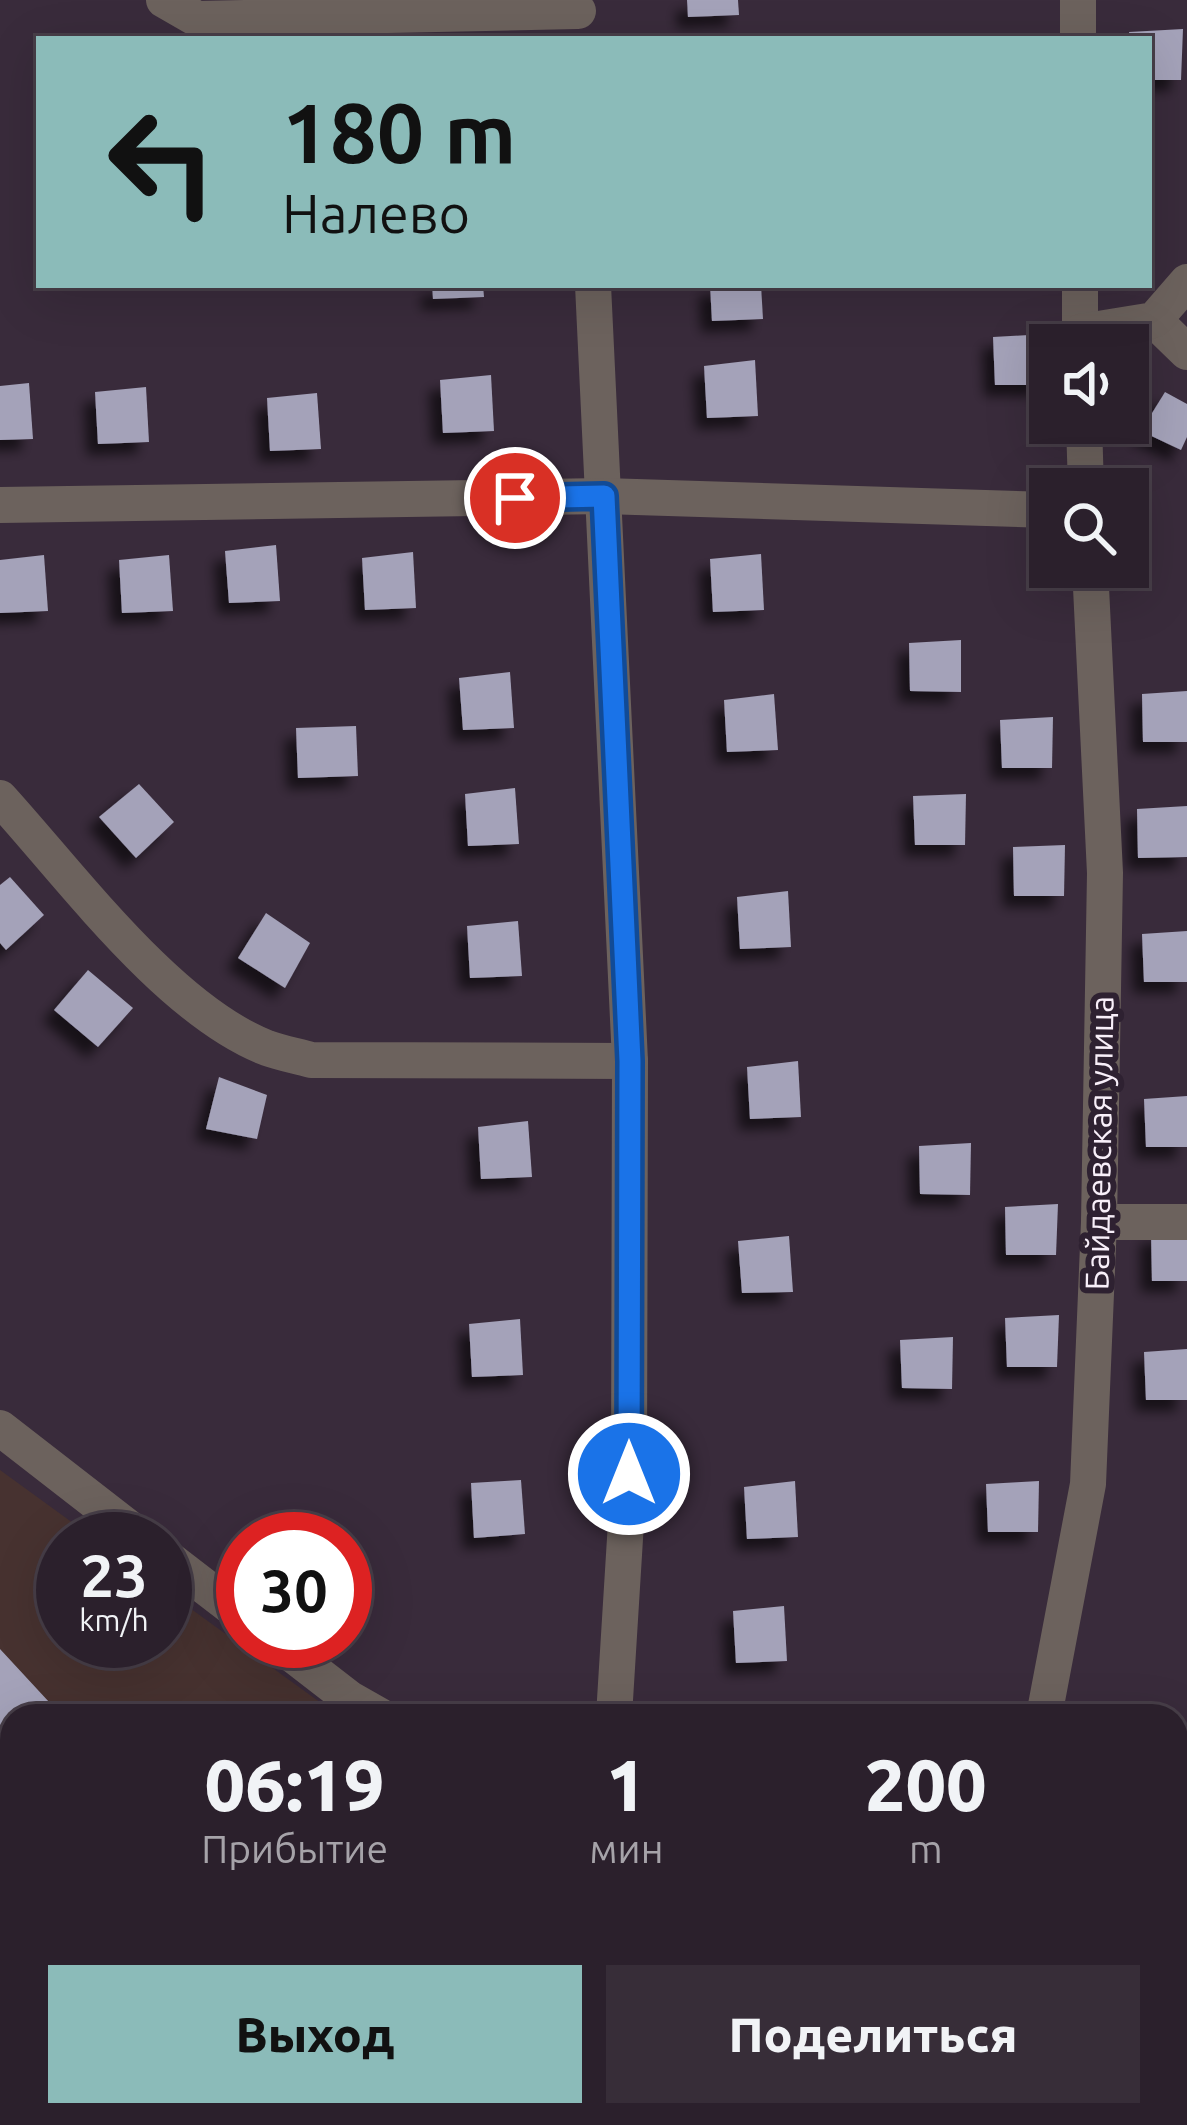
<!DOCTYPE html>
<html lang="ru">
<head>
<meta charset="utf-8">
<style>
	body { margin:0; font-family:Ubuntu,sans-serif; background:#372d38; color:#f1f3f6; height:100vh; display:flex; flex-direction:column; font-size:45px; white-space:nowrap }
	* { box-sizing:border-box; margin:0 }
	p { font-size:39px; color:#a6a3a9 }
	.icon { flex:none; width:66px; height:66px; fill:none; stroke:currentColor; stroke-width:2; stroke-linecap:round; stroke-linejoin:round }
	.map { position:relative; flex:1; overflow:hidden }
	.sheet { position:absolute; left:0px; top:1704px; width:1188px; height:423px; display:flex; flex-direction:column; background:#2b202c; border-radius:36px 36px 0 0; box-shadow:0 12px 48px #0002,0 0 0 3px #473e48 }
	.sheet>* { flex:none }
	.banner { position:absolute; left:36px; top:36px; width:1116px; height:252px; border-radius:0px; box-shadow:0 12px 48px #0002,0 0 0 3px #473e48; background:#8bbbb9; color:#111; overflow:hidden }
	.controls { position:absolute; left:1029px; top:324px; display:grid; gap:24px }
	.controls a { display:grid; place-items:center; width:120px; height:120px; border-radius:0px; background:#2b202c; box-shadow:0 12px 48px #0002,0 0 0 3px #473e48; font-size:60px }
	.speed { position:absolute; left:36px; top:1512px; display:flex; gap:24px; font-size:60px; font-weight:700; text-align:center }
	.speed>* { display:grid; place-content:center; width:156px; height:156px; border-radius:50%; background:#2b202c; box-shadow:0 12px 48px #0002,0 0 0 3px #473e48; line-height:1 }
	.speed small { font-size:30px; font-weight:400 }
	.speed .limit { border:18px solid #d22; background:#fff; color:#111 }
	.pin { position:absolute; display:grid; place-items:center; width:102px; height:102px; color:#fff; margin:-51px; border:6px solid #fff; border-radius:50%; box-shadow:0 3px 12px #0007 }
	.me { position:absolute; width:132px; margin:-66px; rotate:0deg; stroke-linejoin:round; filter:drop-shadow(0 0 9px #0008) }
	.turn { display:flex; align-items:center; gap:42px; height:252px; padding:0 48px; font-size:54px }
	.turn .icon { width:156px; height:156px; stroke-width:2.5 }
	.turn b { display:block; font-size:84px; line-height:102px }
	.eta { display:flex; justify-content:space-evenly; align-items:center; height:204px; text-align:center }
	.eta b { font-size:72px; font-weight:800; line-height:84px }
	.action { display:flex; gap:24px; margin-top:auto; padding:24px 48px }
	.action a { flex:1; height:138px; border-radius:0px; background:#8bbbb9; color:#111; font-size:48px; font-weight:800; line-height:138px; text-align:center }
	.action a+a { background:#372d38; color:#f1f3f6 }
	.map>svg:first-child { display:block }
	.commercial { fill:#473230 }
	.building { fill:#a4a2b9; filter:url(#shadow) }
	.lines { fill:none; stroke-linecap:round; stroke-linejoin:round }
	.minor { stroke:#6c625d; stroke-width:36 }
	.major { stroke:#a79288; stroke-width:36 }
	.route-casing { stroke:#114b97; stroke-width:30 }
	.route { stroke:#1a73e8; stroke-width:21 }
	.labels { text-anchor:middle; stroke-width:12; stroke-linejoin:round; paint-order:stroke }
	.street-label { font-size:33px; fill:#f8eff9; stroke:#2e2131 }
</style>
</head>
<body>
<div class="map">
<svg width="1187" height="2125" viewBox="0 0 1187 2125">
	<defs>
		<filter id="shadow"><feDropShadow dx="-11" dy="11" stdDeviation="6" flood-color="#0009"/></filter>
	</defs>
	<rect width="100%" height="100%" fill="#392b3b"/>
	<path class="commercial" d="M 0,1470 L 95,1539 L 63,1539 L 63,1641 L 165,1641 L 165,1590 L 339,1716 L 12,1716 L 12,2115 L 276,2115 L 268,2125 L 0,2125 Z"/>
	<g class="building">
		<path d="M 687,0 L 738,0 L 739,15 L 688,17 Z"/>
		<path d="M 1183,29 L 1181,80 L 1149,80 L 1149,39 L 1130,39 L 1129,32 Z"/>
		<path d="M 432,285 L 483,285 L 484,297 L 433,299 Z"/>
		<path d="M 710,285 L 761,285 L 763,319 L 712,321 Z"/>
		<path d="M 1046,334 L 1045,385 L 995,385 L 993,337 Z"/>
		<path d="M 755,360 L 758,416 L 707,418 L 704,366 Z"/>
		<path d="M 491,375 L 494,431 L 443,433 L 440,380 Z"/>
		<path d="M 29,383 L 33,439 L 0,440 L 0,386 Z"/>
		<path d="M 146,387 L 149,442 L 98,444 L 95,392 Z"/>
		<path d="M 1165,392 L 1187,404 L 1187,437 L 1181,450 L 1141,431 Z"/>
		<path d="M 317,393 L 321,449 L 270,451 L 267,398 Z"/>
		<path d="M 276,545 L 280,601 L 229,603 L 225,551 Z"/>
		<path d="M 413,552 L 416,608 L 365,610 L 362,558 Z"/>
		<path d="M 761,554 L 764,610 L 713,612 L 710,559 Z"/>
		<path d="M 44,555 L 48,611 L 0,613 L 0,560 Z"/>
		<path d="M 169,555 L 173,611 L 122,613 L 119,560 Z"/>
		<path d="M 961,640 L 961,692 L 910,691 L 909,643 Z"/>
		<path d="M 510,672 L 514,728 L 463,730 L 459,678 Z"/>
		<path d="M 1187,691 L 1187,742 L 1143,742 L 1142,694 Z"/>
		<path d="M 774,694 L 778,750 L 727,752 L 724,700 Z"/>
		<path d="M 1053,717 L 1052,768 L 1002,768 L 1000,720 Z"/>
		<path d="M 356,726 L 358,776 L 298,778 L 296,728 Z"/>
		<path d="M 139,784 L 174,822 L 136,858 L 99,817 Z"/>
		<path d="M 515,788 L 519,844 L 468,846 L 465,794 Z"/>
		<path d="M 966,794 L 965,845 L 915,845 L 913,796 Z"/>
		<path d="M 1187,806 L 1187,857 L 1138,858 L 1137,809 Z"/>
		<path d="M 1065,845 L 1064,896 L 1014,896 L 1013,847 Z"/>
		<path d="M 10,877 L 44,915 L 6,950 L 0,943 L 0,885 Z"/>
		<path d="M 788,891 L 791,947 L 740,949 L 737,897 Z"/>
		<path d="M 266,913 L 310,943 L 285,988 L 238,958 Z"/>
		<path d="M 518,921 L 522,976 L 470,978 L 467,926 Z"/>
		<path d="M 1187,931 L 1187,982 L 1144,982 L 1142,934 Z"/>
		<path d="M 88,970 L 133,1008 L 98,1047 L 54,1010 Z"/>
		<path d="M 798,1061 L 801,1117 L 750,1119 L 747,1067 Z"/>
		<path d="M 219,1077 L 267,1095 L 257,1139 L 206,1129 Z"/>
		<path d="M 1187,1096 L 1187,1147 L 1146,1147 L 1144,1099 Z"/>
		<path d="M 528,1121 L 532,1177 L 481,1179 L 478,1127 Z"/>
		<path d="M 971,1143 L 970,1195 L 920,1194 L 919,1146 Z"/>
		<path d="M 1058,1204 L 1056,1255 L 1006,1255 L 1005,1207 Z"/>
		<path d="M 1187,1231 L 1187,1281 L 1152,1281 L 1151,1233 Z"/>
		<path d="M 789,1236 L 793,1292 L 742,1293 L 738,1241 Z"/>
		<path d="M 1059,1315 L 1057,1367 L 1007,1367 L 1005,1318 Z"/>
		<path d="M 520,1319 L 523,1375 L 472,1377 L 469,1324 Z"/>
		<path d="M 953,1337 L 952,1389 L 902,1388 L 900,1340 Z"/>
		<path d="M 1187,1349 L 1187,1400 L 1146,1400 L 1144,1352 Z"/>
		<path d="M 521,1480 L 525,1534 L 474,1538 L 471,1483 Z"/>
		<path d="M 795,1481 L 798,1537 L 747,1539 L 744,1487 Z"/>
		<path d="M 1039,1481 L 1038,1532 L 988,1532 L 986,1484 Z"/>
		<path d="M 784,1606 L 787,1661 L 736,1663 L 733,1611 Z"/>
		<path d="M 0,1649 L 62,1716 L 12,1716 L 12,1939 L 0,1954 Z"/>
		<path d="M 644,2115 L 841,2115 L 866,2125 L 640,2125 Z"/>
	</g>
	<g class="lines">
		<g class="minor">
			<path d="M 164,0 L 197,19 L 578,11"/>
			<path d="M 1078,0 L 1078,39"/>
			<path d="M 593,285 L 630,1061 L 629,1474 L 614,1716"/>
			<path d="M 1080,285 L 1080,345"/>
			<path d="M 1154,320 L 1187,352"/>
			<path d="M 1080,332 L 1154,320 L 1187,282"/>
			<path d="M 1084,423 L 1086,489"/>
			<path d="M 0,505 L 604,496 L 1050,510"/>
			<path d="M 0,798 C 71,876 169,1010 267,1048 C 281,1053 297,1056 311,1060 L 630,1061"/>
			<path d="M 1099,1222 L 1187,1222"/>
			<path d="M 0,1428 L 143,1539"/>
			<path d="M 165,1556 L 243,1616"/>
			<path d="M 275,1641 L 350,1699 L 380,1716"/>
			<path d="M 1044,1716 L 1088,1484 L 1099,1222 L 1105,873 L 1090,567"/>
			<path d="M 180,2115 L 192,2125"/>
		</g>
		<g class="major">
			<path d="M 1176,1968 L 1187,1971"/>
			<path d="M 333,2125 L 340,2115"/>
		</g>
	</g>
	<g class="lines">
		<g class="route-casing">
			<path id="route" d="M 515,498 L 604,496 L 630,1061 L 629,1474"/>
		</g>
		<use href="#route" class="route"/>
	</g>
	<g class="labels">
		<g class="street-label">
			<text transform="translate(1099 1143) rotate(-89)" y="12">Байдаевская улица</text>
		</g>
	</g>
</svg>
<div class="controls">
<a><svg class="icon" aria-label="sound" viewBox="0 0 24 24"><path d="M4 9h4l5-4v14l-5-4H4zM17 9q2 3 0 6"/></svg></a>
<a><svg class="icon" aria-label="search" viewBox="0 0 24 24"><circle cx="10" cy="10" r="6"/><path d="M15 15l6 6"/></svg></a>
</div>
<div class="speed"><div>23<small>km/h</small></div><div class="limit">30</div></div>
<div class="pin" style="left:515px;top:498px;background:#d93025"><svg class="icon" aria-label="arrive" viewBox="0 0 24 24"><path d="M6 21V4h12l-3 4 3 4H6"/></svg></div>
<svg class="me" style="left:629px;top:1474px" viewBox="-20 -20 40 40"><circle r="17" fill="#1a73e8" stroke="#fff" stroke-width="3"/><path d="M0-11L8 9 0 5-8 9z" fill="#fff"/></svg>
<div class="banner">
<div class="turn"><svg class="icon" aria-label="left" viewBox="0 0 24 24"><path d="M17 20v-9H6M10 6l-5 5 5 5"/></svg><div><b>180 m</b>Налево</div></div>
</div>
<section class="sheet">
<div class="eta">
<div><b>06:19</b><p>Прибытие</p></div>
<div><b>1</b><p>мин</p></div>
<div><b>200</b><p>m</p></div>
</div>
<div class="action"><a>Выход</a><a>Поделиться</a></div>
</section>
</div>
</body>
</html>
